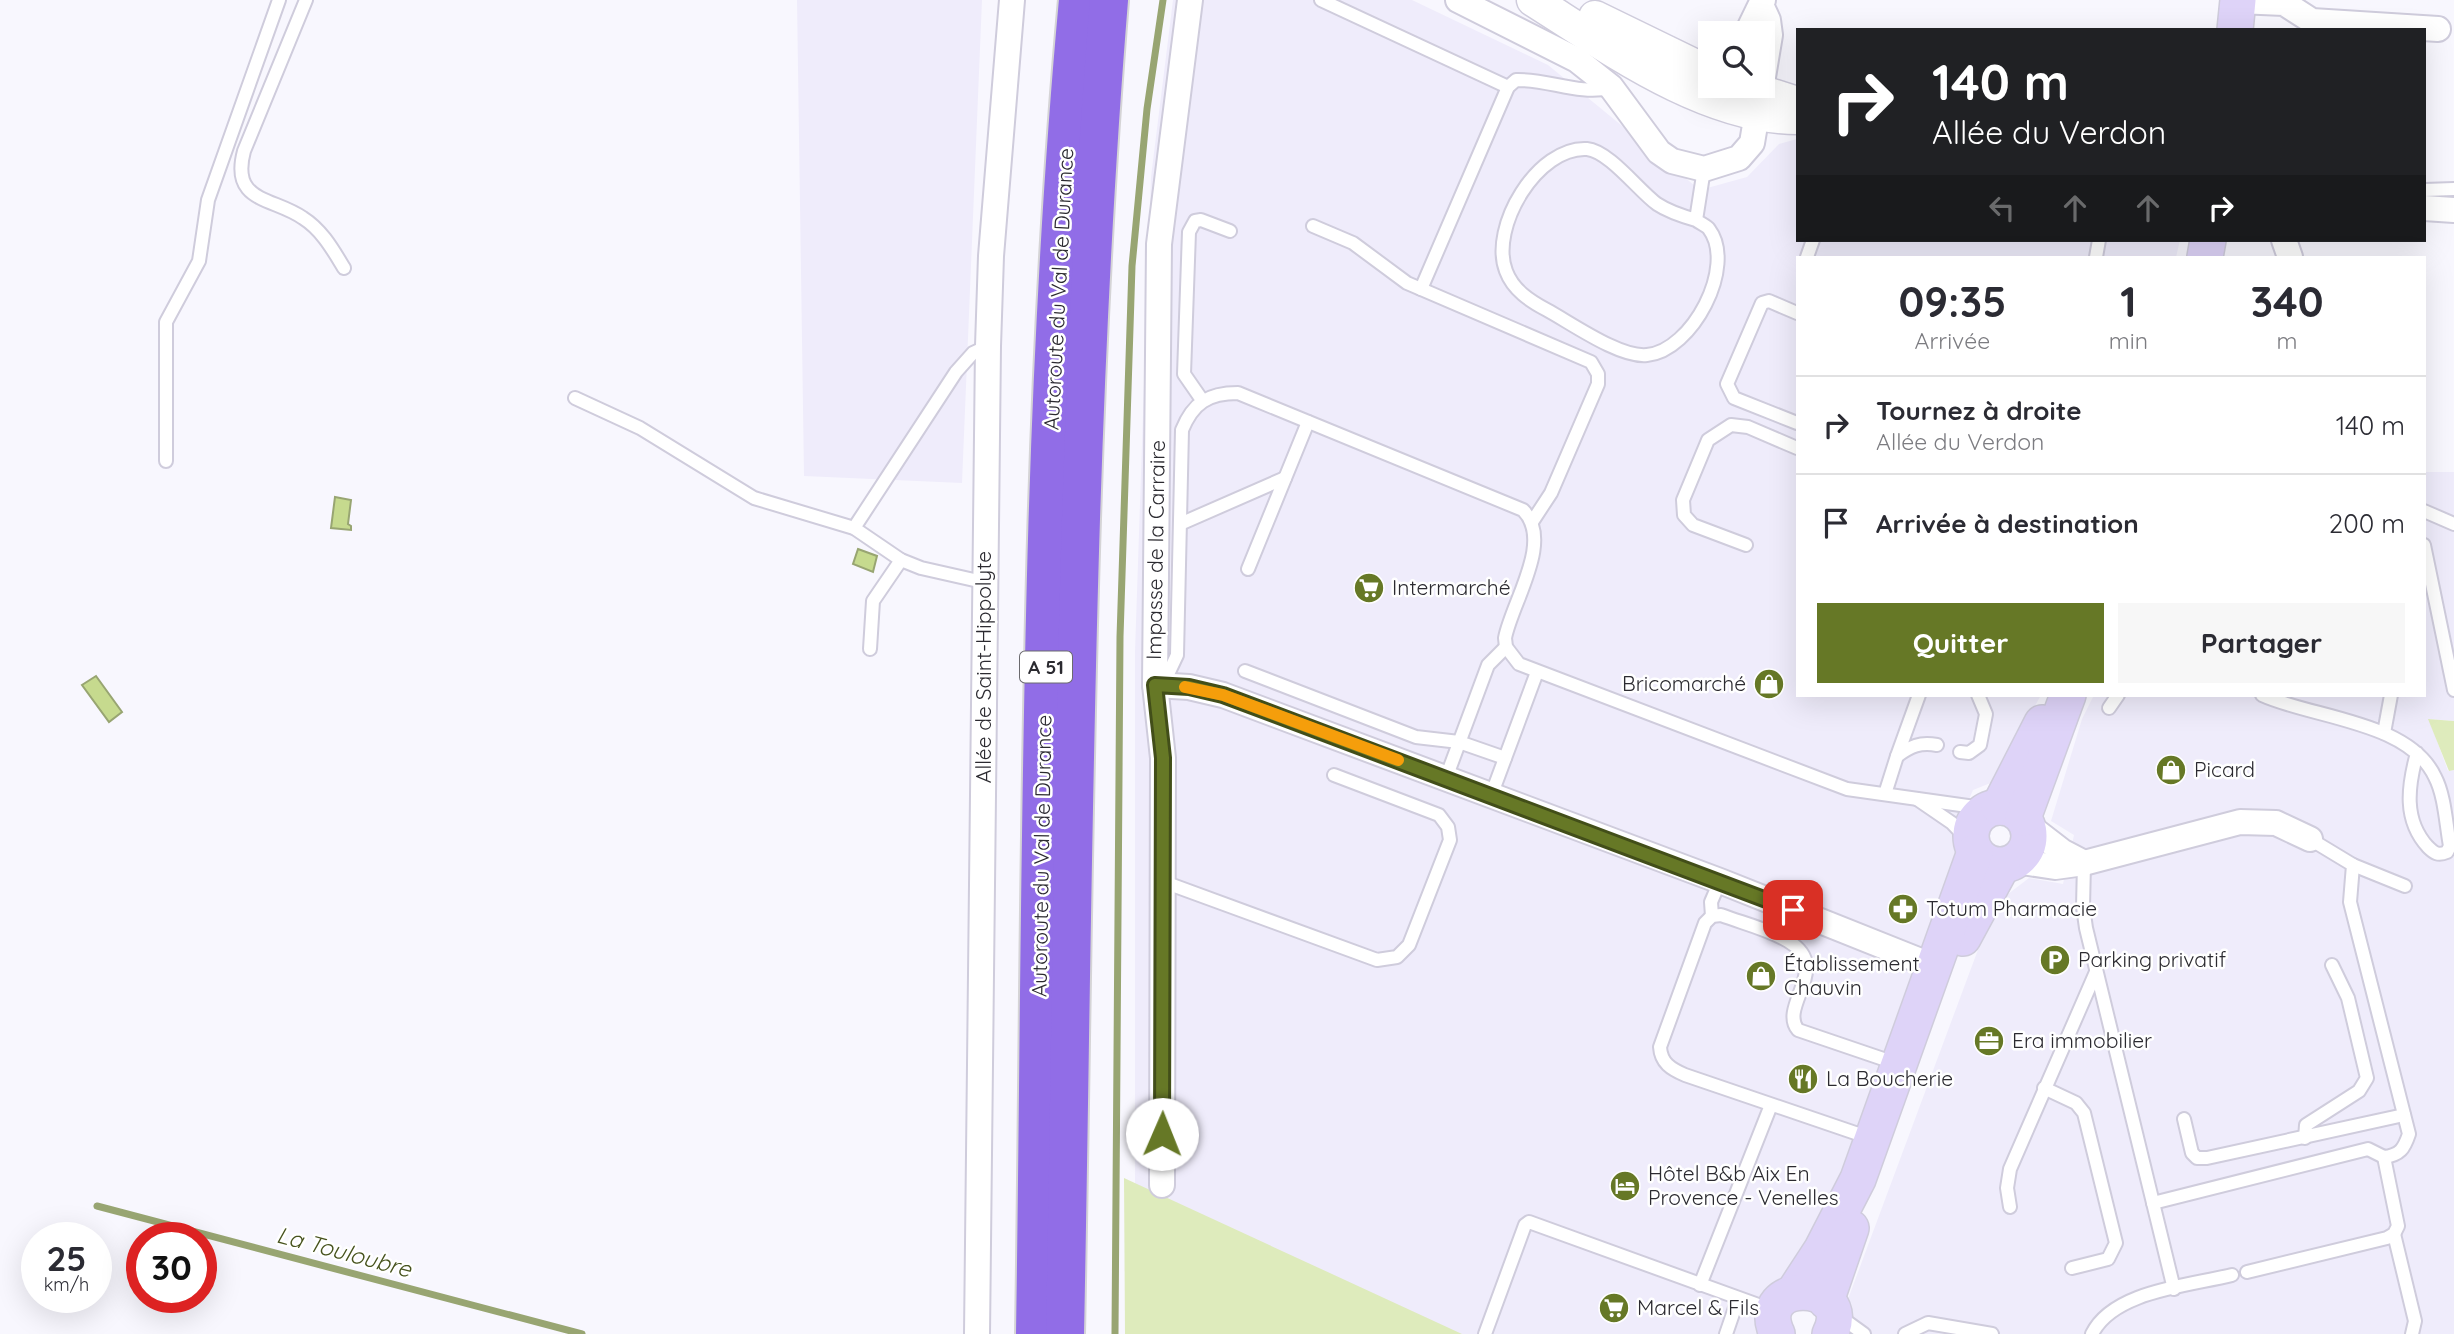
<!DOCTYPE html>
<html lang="fr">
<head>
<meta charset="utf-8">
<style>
	body { margin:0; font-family:Quicksand,sans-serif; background:#f7f7f7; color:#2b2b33; height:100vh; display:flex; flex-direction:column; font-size:26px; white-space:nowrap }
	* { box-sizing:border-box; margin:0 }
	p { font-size:23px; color:#7c7c81 }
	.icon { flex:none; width:38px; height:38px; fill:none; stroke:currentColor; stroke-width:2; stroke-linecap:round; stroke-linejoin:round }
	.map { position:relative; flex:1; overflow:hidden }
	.details { position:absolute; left:1796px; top:256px; width:630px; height:441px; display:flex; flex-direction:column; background:#fff; border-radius:0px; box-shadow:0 7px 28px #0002 }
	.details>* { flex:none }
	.banner { position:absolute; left:1796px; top:28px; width:630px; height:214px; border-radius:0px; box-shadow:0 7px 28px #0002; background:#202124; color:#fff; overflow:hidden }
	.controls { position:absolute; left:1698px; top:21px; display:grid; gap:14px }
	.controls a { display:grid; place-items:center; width:77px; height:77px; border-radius:0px; background:#fff; box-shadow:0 7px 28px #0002; font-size:35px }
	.speed { position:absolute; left:21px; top:1222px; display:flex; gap:14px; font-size:35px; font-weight:700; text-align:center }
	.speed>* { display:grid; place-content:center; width:91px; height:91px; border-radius:50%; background:#fff; box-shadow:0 7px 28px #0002; line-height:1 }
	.speed small { font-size:18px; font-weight:400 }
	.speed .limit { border:10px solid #d22; background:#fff; color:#111 }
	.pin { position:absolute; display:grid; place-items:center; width:60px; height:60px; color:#fff; margin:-30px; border-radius:14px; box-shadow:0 4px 10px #0006 }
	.me { position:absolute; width:77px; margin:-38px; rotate:1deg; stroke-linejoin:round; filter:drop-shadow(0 0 5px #0008) }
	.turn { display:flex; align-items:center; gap:24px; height:147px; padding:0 21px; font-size:32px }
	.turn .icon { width:91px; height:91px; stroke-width:2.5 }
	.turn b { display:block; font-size:49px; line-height:60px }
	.lanes { display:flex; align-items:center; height:66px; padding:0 21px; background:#0003; justify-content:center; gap:35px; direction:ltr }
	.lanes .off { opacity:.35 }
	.eta { display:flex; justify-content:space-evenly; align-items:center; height:119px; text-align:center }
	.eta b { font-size:42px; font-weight:800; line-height:49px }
	.action { display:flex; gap:14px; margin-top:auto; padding:14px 21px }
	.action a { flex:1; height:80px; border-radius:0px; background:#667826; color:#fff; font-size:28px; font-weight:800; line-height:80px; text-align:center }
	.action a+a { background:#f7f7f7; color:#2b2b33 }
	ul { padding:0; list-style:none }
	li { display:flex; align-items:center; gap:21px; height:98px; padding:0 21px; border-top:2px solid #e1e1e2 }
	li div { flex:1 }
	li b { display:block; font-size:26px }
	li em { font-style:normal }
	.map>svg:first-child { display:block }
	.built { fill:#efecfb }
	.green { fill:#deebbc }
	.water { fill:#c6da8e; stroke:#98a572; stroke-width:2 }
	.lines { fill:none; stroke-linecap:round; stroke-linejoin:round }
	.stream { stroke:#98a572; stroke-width:7 }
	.service-casing { stroke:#cfccdc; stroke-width:16 }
	.minor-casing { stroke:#cfccdc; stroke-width:28 }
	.tertiary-casing { stroke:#cfccdc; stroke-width:35 }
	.secondary-casing { stroke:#cfccdc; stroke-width:38 }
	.motorway-casing { stroke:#d5d4d6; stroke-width:42 }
	.service { stroke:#fff; stroke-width:12 }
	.minor { stroke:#fff; stroke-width:24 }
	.tertiary { stroke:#fff; stroke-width:32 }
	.secondary { stroke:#ded3f8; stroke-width:35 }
	.motorway { stroke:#916de7; stroke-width:38 }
	.route-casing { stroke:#424e19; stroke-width:18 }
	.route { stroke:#667826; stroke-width:12 }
	.slow { stroke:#f59e0b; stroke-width:12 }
	.labels { text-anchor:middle; stroke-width:5; stroke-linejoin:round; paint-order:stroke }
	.shield { fill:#fff; stroke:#6b6a6e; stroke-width:2 }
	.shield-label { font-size:19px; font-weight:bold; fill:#2b2a30 }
	.street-label { font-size:21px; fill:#2b2a30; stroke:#fff }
	.poi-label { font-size:21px; fill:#2b2a30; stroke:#fff; text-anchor:start }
	.water-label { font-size:23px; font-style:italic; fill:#47531d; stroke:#fff }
</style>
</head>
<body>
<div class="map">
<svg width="2454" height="1334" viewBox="0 0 2454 1334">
	<rect width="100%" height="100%" fill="#f8f7fe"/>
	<g class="built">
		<path d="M 797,0 L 982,0 L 962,483 L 804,476 Z"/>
		<path d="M 1173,0 L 1412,0 L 1548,65 L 1700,190 L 1747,177 L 1779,144 L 1797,139 L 1797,240 L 2180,240 L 2176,257 L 1797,257 L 1797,695 L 2041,695 L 1993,782 L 1973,790 L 1955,833 L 1964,856 L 1849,1179 L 1763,1334 L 1138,1334 L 1135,1217 L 1135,652 L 1151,177 Z"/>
		<path d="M 2424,472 L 2454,472 L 2454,721 L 2429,719 L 2448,771 L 2454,770 L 2454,1334 L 1835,1334 L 1995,904 L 2029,878 L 2063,884 L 2074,835 L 2051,821 L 2082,719 L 2094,695 L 2424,695 Z"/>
	</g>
	<g class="green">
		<path d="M 2428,719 L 2454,721 L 2454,770 L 2449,771 Z"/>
		<path d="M 1124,1178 L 1462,1334 L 1125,1334 Z"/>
	</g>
	<g class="water">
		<path d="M 335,497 L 351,500 L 348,524 L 351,526 L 351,530 L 331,528 Z"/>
		<path d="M 858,549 L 877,556 L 873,572 L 853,564 Z"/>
		<path d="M 96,676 L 122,712 L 109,722 L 82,685 Z"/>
	</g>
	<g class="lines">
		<g class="stream">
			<path d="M 97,1206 L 582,1334"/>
			<path d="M 1115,1334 L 1120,637 L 1132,266 L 1147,109 L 1163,0"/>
		</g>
		<g class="service-casing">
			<g id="service">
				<path d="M 306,0 L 244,151 C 230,203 273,197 303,218 C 322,230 333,250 344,268"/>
				<path d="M 1321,0 L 1508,87"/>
				<path d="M 2424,190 L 2454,189"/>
				<path d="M 1696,220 C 1700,223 1707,226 1709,229 C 1737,266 1692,351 1647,355 C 1620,358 1571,323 1547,310 C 1530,301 1513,290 1506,271 C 1489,227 1538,146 1587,149 C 1609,151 1639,191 1657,204 C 1669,212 1682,216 1696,220 L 1704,169"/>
				<path d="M 1313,226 L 1353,243 L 1407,283 L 1591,362 L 1598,374 L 1598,384 L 1551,493 L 1532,522"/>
				<path d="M 1807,257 L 1813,240"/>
				<path d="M 2096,257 L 2099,240"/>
				<path d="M 1421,289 L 1508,87 L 1516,80 C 1548,79 1578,95 1610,88"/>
				<path d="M 1797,313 L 1769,301 L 1762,303 L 1727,384 L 1734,398 L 1797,423"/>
				<path d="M 575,398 L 640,428 L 754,498 L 854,528 L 901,560 L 921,568 L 983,582"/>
				<path d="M 1202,400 L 1184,374 L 1189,232 L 1195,221 L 1201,220 L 1230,231"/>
				<path d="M 166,461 L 166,322 L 199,261 L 208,200 L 279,0"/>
				<path d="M 2424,511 L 2454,524"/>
				<path d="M 1180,524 L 1285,478"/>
				<path d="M 854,528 L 956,372 L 973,353 L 988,346"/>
				<path d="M 1746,545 L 1693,525 L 1684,515 L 1683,500 L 1708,440 L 1731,425 L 1748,427 L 1797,448"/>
				<path d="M 2424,545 L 2454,690"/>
				<path d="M 1248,569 L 1308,422"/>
				<path d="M 870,649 L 873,601 L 901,560"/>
				<path d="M 1245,671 L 1416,737 L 1459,742 L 1505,758"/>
				<path d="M 1155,684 L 1169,672 L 1177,655 L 1182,430 C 1193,403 1208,393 1238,393 L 1523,510 C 1554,541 1512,602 1505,638 L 1506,647 L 1519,664 L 1847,789 L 1989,809"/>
				<path d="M 1919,695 L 1897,756 C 1911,746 1920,742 1937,745"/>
				<path d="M 2262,695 C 2312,718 2409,721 2435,777 C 2445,796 2446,825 2450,846 L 2447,852 C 2438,856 2434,853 2428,847 C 2403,820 2408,786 2417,753"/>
				<path d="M 2109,708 L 2118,695"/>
				<path d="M 2384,733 L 2391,695"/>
				<path d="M 1960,752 L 1969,753 L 1980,745 L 1986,714 L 1978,695"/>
				<path d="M 1446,778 L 1488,665 L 1506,647"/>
				<path d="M 1885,794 L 1897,756"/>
				<path d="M 1491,796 L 1537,672"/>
				<path d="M 1917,799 L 1952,823 L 1971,843"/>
				<path d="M 2084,863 L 2083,907 L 2086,928 L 2174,1289"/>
				<path d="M 2353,865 L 2405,886"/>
				<path d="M 1164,882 L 1377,960 L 1397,957 L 1409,945 L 1450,840 L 1448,827 L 1439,815 L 1334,775"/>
				<path d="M 1712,916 L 1711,902 L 1720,881"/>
				<path d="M 2044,1088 L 2076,1103 L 2084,1113 L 2116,1243 L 2108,1259 L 2072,1268"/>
				<path d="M 2184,1119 L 2192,1153 L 2197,1158 L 2207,1158 L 2404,1115"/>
				<path d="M 1870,1138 L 1685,1075 C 1671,1069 1661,1063 1660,1047 L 1705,923 L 1712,916 L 1721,915 C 1742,923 1768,929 1788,941 C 1833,967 1778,1006 1798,1030 L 1898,1064"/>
				<path d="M 2305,1138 L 2306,1125 L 2359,1091 L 2367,1078 L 2348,998 L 2332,965"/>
				<path d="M 2153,1203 L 2368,1149 L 2384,1157"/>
				<path d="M 2010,1207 L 2007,1188 L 2010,1169 L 2096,972"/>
				<path d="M 2394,1234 L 2415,1321 L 2412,1334"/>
				<path d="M 2247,1272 L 2387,1238 L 2394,1234 L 2398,1226 L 2384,1157 C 2400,1155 2404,1149 2409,1134 L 2350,902 L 2353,865 L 2310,839"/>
				<path d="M 1700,1285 L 1771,1105"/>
				<path d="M 1837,1320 L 1846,1321 L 1864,1334"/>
				<path d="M 1485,1334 L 1525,1225 L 1529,1222 L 1772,1310"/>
				<path d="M 1726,1334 L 1738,1299"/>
				<path d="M 1905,1334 L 1928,1323 L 1992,1334"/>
				<path d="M 2092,1334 C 2113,1291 2188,1286 2232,1275"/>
			</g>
		</g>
		<g class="minor-casing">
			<g id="minor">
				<path d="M 1458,0 L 1577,60 L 1611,87 L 1659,152 L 1672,161 L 1704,169 L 1739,158 L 1752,143 L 1770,35 L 1768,20 L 1762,7"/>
				<path d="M 2238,1 L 2284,3 L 2312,21 L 2438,29"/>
				<path d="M 1747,33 L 1763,0"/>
				<path d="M 2424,208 L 2454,210"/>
				<path d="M 2284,240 L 2290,257"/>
				<path d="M 1155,685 L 1189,687 L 1223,695 L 1720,881 L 1933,966"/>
				<path d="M 2028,825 L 2063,852 L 2084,863"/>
				<path d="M 2016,861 L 2055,867 L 2084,863 L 2240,822 L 2276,823 L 2310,839"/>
				<path d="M 1162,1185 L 1163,758 L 1155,685 L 1159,244 L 1190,0"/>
				<path d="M 977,1334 L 988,346 L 991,256 L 1012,0"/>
			</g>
		</g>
		<g class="tertiary-casing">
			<g id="tertiary">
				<path d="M 1533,0 C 1609,48 1705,118 1797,118"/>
				<path d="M 1595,17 L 1710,73"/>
				<path d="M 1744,86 L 1797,103"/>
			</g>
		</g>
		<g class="secondary-casing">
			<g id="secondary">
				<path d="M 2235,30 L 2238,0"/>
				<path d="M 2205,257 L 2208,240"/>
				<circle cx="2000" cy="836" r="29"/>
				<path d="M 1999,807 L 2042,723"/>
				<path d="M 2023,818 L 2068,695"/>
				<path d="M 1963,938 L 2002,866"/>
				<path d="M 1794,1292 L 1822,1249 L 1858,1179 L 1975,852"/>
				<path d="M 1826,1301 L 1851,1228"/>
				<path d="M 1777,1334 C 1751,1277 1857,1280 1830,1334"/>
			</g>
		</g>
		<g class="motorway-casing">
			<g id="motorway">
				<path d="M 1035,1334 C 1042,890 1037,443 1078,0"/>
				<path d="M 1065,1334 C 1074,889 1073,443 1109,0"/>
			</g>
		</g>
		<use href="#service" class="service"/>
		<use href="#minor" class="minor"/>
		<use href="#tertiary" class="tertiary"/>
		<use href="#secondary" class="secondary"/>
		<use href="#motorway" class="motorway"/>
	</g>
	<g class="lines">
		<g class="route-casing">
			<path id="route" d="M 1162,1134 L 1163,758 L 1155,685 L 1189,687 L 1223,695 L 1793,910"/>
		</g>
		<use href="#route" class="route"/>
		<path class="slow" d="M 1185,687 L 1223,695 L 1398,760"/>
	</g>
	<defs>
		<g id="supermarket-disc" transform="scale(1.575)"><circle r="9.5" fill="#667826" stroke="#fff"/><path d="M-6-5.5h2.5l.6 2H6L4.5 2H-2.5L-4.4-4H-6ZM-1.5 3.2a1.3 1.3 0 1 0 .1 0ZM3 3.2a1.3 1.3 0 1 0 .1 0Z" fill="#fff"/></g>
		<g id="shop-disc" transform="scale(1.575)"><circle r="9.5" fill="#667826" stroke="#fff"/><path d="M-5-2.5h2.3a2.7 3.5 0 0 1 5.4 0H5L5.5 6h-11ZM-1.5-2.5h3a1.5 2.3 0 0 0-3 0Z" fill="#fff"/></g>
		<g id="pharmacy-disc" transform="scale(1.575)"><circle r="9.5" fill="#667826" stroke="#fff"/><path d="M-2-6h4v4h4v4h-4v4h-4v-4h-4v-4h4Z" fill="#fff"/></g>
		<g id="parking-disc" transform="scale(1.575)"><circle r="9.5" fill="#667826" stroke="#fff"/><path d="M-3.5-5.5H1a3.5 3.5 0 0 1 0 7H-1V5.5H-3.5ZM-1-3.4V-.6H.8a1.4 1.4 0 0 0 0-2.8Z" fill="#fff"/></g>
		<g id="office-disc" transform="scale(1.575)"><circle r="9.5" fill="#667826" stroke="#fff"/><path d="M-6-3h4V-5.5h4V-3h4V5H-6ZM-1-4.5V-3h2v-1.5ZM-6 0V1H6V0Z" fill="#fff"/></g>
		<g id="restaurant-disc" transform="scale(1.575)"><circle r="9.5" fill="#667826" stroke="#fff"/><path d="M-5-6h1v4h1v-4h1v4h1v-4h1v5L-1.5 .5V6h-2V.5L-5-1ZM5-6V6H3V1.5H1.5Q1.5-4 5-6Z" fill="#fff"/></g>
		<g id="hotel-disc" transform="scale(1.575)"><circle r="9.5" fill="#667826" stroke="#fff"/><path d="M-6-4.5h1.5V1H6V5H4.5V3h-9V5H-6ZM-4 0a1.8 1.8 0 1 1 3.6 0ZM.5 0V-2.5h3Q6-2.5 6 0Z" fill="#fff"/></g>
	</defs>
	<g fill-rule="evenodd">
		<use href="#supermarket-disc" x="1369" y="588"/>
		<use href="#shop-disc" x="1769" y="684"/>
		<use href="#shop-disc" x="2171" y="770"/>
		<use href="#pharmacy-disc" x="1903" y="909"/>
		<use href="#parking-disc" x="2055" y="960"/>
		<use href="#shop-disc" x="1761" y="976"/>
		<use href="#office-disc" x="1989" y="1041"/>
		<use href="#restaurant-disc" x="1803" y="1079"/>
		<use href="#hotel-disc" x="1625" y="1186"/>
		<use href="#supermarket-disc" x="1614" y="1308"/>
	</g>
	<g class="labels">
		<rect class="shield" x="1020" y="651.5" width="52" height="31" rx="5"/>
		<g class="shield-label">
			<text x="1046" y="674">A 51</text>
		</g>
		<g class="street-label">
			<text transform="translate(1059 289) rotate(-87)" y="7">Autoroute du Val de Durance</text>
			<text transform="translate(1156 550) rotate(-89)" y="7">Impasse de la Carraire</text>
			<text transform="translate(984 667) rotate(-90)" y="7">Allée de Saint-Hippolyte</text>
			<text transform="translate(1042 856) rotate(-89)" y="7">Autoroute du Val de Durance</text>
		</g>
		<g class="poi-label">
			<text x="1392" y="595">Intermarché</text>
			<text x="1746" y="691" text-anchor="end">Bricomarché</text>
			<text x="2194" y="777">Picard</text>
			<text x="1926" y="916">Totum Pharmacie</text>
			<text x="2078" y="967">Parking privatif</text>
			<text x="1784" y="971">Établissement<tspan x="1784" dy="24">Chauvin</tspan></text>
			<text x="2012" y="1048">Era immobilier</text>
			<text x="1826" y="1086">La Boucherie</text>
			<text x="1648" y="1181">Hôtel B&amp;b Aix En<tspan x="1648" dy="24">Provence - Venelles</tspan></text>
			<text x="1637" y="1315">Marcel &amp; Fils</text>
		</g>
		<g class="water-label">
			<text transform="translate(344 1252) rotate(15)" y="8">La Touloubre</text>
		</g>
	</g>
</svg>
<div class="controls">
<a><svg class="icon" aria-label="search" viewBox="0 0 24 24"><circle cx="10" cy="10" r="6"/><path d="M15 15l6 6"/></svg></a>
</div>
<div class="speed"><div>25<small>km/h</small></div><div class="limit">30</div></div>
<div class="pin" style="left:1793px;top:910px;background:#d93025"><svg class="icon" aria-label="arrive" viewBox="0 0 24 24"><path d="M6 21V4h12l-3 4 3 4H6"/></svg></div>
<svg class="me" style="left:1162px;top:1134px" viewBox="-20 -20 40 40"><circle r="19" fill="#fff"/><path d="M0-13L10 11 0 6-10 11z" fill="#667826"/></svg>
<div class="banner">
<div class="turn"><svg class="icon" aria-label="right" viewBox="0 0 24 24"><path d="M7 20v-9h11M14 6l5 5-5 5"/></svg><div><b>140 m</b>Allée du Verdon</div></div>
<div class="lanes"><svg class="icon off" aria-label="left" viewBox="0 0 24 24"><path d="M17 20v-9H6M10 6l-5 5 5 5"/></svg><svg class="icon off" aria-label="ahead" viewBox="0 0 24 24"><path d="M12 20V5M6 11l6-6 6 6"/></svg><svg class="icon off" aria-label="ahead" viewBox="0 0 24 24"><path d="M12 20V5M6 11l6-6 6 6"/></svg><svg class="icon" aria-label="right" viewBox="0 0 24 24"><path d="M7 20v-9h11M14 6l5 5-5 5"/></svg></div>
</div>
<section class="details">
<div class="eta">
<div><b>09:35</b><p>Arrivée</p></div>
<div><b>1</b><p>min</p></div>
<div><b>340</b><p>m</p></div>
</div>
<ul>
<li><svg class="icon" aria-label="right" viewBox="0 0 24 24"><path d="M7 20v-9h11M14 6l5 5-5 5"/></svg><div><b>Tournez à droite</b><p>Allée du Verdon</p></div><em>140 m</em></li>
<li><svg class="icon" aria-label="arrive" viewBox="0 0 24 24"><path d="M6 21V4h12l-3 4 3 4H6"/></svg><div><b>Arrivée à destination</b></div><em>200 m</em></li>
</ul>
<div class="action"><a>Quitter</a><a>Partager</a></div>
</section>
</div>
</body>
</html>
